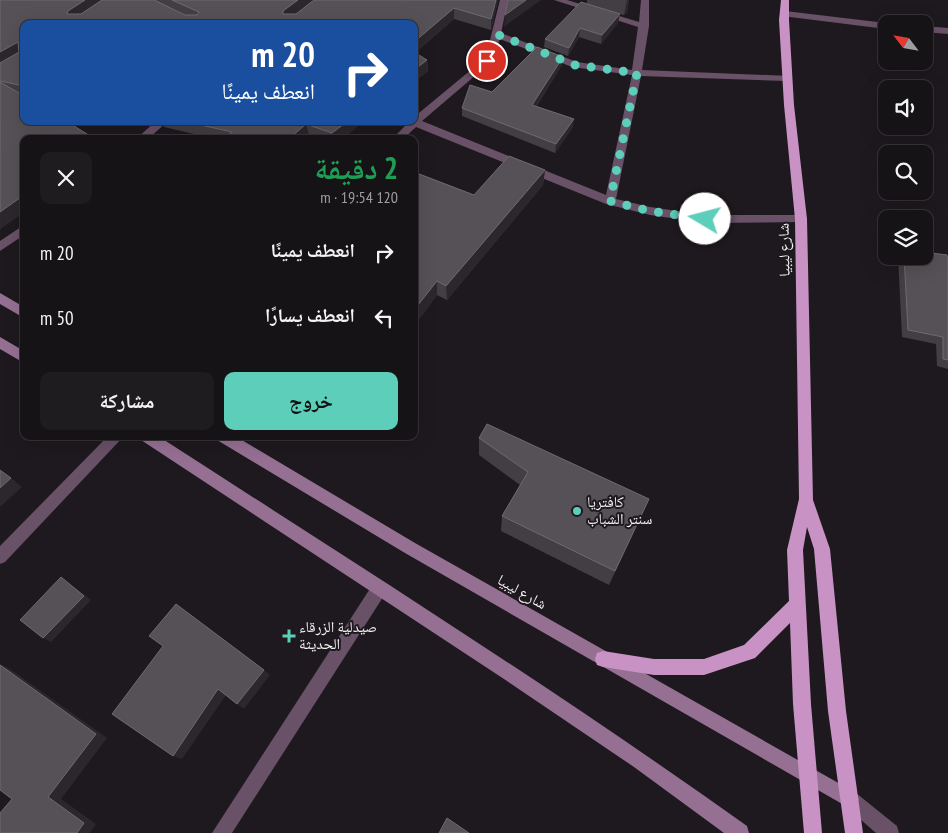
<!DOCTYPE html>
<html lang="ar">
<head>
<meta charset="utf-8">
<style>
	body { margin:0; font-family:"PT Sans Narrow","Noto Naskh Arabic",sans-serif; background:#1f1c1f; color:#f1f3f6; direction:rtl; height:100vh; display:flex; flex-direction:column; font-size:19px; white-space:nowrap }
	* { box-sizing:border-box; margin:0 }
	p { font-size:16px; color:#9e9ea1 }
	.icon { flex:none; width:28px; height:28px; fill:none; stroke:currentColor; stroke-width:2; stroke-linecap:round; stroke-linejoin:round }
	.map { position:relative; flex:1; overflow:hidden; direction:ltr }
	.sheet { position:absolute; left:20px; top:135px; width:398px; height:305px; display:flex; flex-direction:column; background:#161316; border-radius:10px; box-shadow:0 5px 20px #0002,0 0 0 1px #353235; direction:rtl }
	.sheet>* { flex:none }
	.guide { position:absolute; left:20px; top:20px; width:398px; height:105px; border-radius:10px; box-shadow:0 5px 20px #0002,0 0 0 1px #353235; direction:rtl; background:#1a4fa0; color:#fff; overflow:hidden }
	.needle { width:32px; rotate:301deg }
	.buttons { position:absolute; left:878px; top:15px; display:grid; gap:10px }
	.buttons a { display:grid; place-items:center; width:55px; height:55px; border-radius:10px; background:#161316; box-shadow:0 5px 20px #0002,0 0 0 1px #353235; font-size:25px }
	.pin { position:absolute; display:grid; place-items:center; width:42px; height:42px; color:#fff; margin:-21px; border:2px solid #fff; border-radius:50%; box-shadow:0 1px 5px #0007 }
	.me { position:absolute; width:55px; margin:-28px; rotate:278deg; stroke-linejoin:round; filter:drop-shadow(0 0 4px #0008) }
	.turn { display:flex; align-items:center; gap:18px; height:105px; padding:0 20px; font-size:22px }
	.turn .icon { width:65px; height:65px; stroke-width:2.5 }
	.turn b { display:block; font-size:35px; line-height:42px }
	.round { display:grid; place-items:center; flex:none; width:52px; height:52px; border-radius:10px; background:#1f1c1f }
	.headline { display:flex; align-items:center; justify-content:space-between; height:85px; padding:0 20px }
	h1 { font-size:30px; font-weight:800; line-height:38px; color:#1e9e55 }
	.action { display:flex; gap:10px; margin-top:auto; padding:10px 20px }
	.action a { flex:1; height:58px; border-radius:10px; background:#5dceb9; color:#111; font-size:20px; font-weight:800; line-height:58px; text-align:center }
	.action a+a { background:#1f1c1f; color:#f1f3f6 }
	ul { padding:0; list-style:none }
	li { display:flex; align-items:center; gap:15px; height:65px; padding:0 20px }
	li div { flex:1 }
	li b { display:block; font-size:19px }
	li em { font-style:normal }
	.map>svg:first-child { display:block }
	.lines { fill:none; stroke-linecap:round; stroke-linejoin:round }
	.minor { fill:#695167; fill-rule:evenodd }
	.tertiary { fill:#695167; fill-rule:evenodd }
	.secondary { fill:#967093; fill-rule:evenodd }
	.trunk { fill:#c892c4; fill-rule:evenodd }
	.wall { fill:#433e43 }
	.shaded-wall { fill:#2c272c }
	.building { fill:#565156; stroke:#6f6a6f }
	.route { stroke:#5dceb9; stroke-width:9; stroke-dasharray:0 16.2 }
	.poi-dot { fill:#5dceb9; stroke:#1e191e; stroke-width:2 }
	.labels { text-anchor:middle; stroke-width:4; stroke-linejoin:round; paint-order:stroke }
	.street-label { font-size:15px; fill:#f4f0f4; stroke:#1e191e }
	.poi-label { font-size:15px; fill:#f4f0f4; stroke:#1e191e; text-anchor:start }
</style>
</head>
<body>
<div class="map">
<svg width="948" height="833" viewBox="0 0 948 833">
	<rect width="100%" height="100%" fill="#1e191e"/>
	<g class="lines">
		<g class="minor">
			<path d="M 500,0 L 508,0 L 501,33 L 577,62 L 632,70 L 638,27 L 554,0 L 567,0 L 639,22 L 641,0 L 649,0 L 649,26 L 642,70 L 790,76 L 790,80 L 787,81 L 641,76 L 616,199 L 650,207 L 705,215 L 801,215 L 805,216 L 805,222 L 705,223 L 650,215 L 606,204 L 416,127 L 403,139 L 392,139 L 408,123 L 407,121 L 414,121 L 414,117 L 483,60 L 488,48 ZM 500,39 L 572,67 L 632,75 L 606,195 L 422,121 L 490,63 Z"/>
			<path d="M 785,11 L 886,23 L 888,24 L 886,29 L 782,16 L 780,14 Z"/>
			<path d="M 924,26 L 948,28 L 948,34 L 924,32 Z"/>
			<path d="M 156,121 L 168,121 L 148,139 L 136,139 Z"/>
			<path d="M 24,225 L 24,235 L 0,251 L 0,241 Z"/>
			<path d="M 108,436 L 124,436 L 5,562 L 0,564 L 0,546 Z"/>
			<path d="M 379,581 L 385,584 L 387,589 L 385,594 L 232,833 L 212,833 L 373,584 Z"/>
		</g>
		<path class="tertiary" d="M 850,790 L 856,793 L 897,826 L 899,833 L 876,833 L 844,805 L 841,799 L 844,793 Z"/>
		<g class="secondary">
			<path d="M 0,293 L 24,307 L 24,318 L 0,304 Z"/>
			<path d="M 0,337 L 24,351 L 24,363 L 0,349 Z"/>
			<path d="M 139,436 L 158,436 C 356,564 555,689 747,826 L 749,833 L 724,833 L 634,767 L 507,681 L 141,440 Z"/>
			<path d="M 215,436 L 235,436 L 415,543 L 856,793 L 859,799 L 856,805 L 850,808 L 844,805 L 405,553 L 217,440 Z"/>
		</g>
		<path class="trunk" d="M 781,0 L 789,0 L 789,20 L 794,105 L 807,219 L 813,500 L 830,549 L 846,711 L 863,833 L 845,833 L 828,711 L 814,549 L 807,527 L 803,550 L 811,704 L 822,833 L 804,833 L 793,704 L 790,623 L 755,658 L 704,675 L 654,675 L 603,667 L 597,665 L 595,659 L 597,653 L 603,651 L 654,659 L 704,659 L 744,645 L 789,601 L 787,550 L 799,499 L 795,219 L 784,105 L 779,20 Z"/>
	</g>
	<g class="wall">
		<path d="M 0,0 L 498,0 L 491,30 L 454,19 L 415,53 L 427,60 L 428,71 L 414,82 L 414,24 L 24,24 L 24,212 L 0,229 Z"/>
		<path d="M 587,0 L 629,0 L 627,12 L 624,15 L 615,13 L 618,23 L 601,44 L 579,37 L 568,56 L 544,47 L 545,39 L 587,4 Z"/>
		<path d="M 562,65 L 536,107 L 573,127 L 555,153 L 462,116 L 462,108 L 492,92 Z"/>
		<path d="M 137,121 L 153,121 L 150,124 Z"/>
		<path d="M 161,121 L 364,121 L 342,139 L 319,139 L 309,135 L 305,139 L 215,139 L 164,127 Z"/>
		<path d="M 545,170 L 543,185 L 447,300 L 437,295 L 414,326 L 414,172 L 474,195 Z"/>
		<path d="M 898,256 L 924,256 L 948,261 L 948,369 L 937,366 L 936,344 L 902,337 Z"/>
		<path d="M 479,438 L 649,499 L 609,585 L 501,531 L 502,516 L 520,485 L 479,455 Z"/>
	</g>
	<g class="shaded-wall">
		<path d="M 85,0 L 107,0 L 73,24 L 67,14 L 68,11 Z"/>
		<path d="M 298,0 L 314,0 L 286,23 L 283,14 L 283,11 Z"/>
		<path d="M 496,0 L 498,0 L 491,30 L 491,19 Z"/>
		<path d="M 526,0 L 541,0 L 504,27 L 505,15 Z"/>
		<path d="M 627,0 L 629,0 L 627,12 L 624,15 Z"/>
		<path d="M 454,8 L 454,19 L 414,54 L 414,42 Z"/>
		<path d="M 620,14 L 618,23 L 601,44 L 602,35 Z"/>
		<path d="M 580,28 L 579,37 L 568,56 L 569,48 Z"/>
		<path d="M 18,42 L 24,52 L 0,67 L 0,52 Z"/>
		<path d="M 563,57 L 562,65 L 531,114 L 532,105 Z"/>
		<path d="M 427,60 L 428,71 L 414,82 L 414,70 Z"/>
		<path d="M 574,119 L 573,127 L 555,153 L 556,144 Z"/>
		<path d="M 348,121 L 364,121 L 342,139 L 333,139 L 332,133 Z"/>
		<path d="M 306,124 L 309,135 L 305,139 L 289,139 Z"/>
		<path d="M 545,170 L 543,185 L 447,300 L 446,286 Z"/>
		<path d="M 24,195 L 24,212 L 0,229 L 0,212 Z"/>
		<path d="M 437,281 L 437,295 L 414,326 L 414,310 Z"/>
		<path d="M 11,478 L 22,487 L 0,507 L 0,488 Z"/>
		<path d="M 61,577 L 91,600 L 51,642 L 43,638 Z"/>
		<path d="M 0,664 L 10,669 L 107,738 L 61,799 L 96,824 L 90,833 L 77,833 L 48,797 Z"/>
		<path d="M 264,670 L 270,675 L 244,709 L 237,704 Z"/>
		<path d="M 218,689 L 226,695 L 182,759 L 173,756 Z"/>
	</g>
	<g class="building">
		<path d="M 0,0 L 85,0 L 68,11 L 67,14 L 81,14 L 102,0 L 154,0 L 185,15 L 197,15 L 199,12 L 172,0 L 298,0 L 283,11 L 283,14 L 296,14 L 314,0 L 496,0 L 491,19 L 454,8 L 414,42 L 414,24 L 24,24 L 24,86 L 0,81 L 0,63 L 19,52 L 18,42 L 0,52 Z"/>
		<path d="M 508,0 L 526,0 L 505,15 Z"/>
		<path d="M 581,2 L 620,14 L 602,35 L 580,28 L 569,48 L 545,39 Z"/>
		<path d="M 537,47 L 563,57 L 532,105 L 574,119 L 556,144 L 462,108 L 470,85 L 492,92 Z"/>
		<path d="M 414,52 L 427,60 L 414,70 Z"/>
		<path d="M 0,82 L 24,96 L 24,121 L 66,121 L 95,139 L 24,139 L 24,195 L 0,212 Z"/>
		<path d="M 183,121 L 348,121 L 332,133 L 306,124 L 289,139 L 224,139 L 232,132 Z"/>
		<path d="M 509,156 L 545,170 L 446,286 L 437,281 L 414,310 L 414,172 L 474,195 Z"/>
		<path d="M 924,252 L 947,255 L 948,261 L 948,360 L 943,359 L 943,337 L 908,330 L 904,256 L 924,256 Z"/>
		<path d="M 487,424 L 649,499 L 615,571 L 502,516 L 528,472 L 479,438 Z"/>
		<path d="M 0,470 L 11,478 L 0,488 Z"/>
		<path d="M 61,577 L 84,596 L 43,638 L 20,620 Z"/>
		<path d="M 176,604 L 264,670 L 237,704 L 218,689 L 173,756 L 112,714 L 163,646 L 149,636 Z"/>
		<path d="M 0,665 L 96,734 L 48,797 L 84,823 L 77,833 L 0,833 L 0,813 L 12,799 L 0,790 Z"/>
		<path d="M 447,818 L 469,833 L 439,833 Z"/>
	</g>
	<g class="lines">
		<path class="route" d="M 487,61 L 496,34 L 575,65 L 637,73 L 610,201 L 650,211 L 705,219"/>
	</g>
	<g class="poi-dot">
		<circle cx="577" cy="511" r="5"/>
		<path d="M286.5 628.5h5v5h5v5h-5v5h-5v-5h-5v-5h5z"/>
	</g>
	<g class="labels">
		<g class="street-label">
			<text transform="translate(784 250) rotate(-91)" y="5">شارع ليبيا</text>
			<text transform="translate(522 592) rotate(30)" y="5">شارع ليبيا</text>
		</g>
		<g class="poi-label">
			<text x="587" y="507">كافتريا<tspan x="587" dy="17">سنتر الشباب</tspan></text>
			<text x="299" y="632">صيدلية الزرقاء<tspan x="299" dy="17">الحديثة</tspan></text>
		</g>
	</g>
</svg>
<div class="buttons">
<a><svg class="needle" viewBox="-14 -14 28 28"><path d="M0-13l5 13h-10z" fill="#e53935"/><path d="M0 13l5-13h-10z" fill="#9e9ea1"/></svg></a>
<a><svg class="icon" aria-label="sound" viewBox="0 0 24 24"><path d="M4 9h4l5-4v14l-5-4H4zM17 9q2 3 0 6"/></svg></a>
<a><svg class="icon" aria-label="search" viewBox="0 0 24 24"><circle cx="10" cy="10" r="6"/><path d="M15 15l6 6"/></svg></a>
<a><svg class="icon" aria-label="layers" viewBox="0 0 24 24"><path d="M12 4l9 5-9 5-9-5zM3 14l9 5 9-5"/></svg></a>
</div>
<div class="pin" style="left:487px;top:61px;background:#d93025"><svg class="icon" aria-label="arrive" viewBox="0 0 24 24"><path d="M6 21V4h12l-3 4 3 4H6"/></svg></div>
<svg class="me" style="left:705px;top:219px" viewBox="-20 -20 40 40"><circle r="19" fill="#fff"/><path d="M0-13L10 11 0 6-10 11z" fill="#5dceb9"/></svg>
<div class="guide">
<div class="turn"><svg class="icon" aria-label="right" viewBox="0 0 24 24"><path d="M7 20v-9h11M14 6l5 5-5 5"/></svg><div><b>20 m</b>انعطف يمينًا</div></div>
</div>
<section class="sheet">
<div class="headline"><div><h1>2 دقيقة</h1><p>120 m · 19:54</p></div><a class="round"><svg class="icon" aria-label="close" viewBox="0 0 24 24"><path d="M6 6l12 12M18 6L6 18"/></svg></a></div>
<ul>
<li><svg class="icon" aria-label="right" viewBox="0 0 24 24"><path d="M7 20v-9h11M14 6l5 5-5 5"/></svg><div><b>انعطف يمينًا</b></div><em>20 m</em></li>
<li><svg class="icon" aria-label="left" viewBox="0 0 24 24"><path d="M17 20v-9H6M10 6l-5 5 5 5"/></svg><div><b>انعطف يسارًا</b></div><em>50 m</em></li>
</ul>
<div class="action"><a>خروج</a><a>مشاركة</a></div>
</section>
</div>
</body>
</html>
